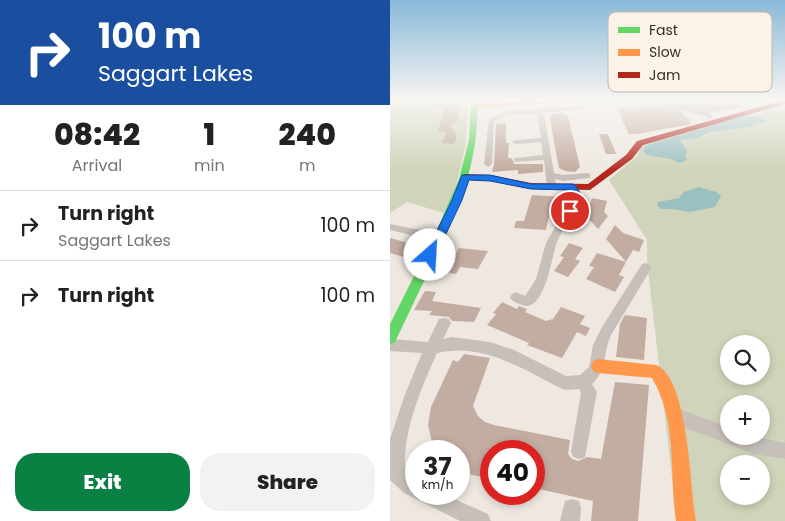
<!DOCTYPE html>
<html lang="en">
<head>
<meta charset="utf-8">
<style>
	body { margin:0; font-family:Poppins,sans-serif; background:#f2f2f2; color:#222; height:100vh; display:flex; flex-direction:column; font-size:19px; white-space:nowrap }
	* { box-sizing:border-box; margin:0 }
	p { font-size:16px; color:#767676 }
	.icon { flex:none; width:28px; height:28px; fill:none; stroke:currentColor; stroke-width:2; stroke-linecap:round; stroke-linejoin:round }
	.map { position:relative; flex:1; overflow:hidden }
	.drawer { display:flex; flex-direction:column; background:#fff; width:390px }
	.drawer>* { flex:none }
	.banner { background:#1a4fa0; color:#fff; overflow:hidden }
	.buttons { position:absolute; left:330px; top:335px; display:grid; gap:10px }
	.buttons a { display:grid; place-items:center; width:50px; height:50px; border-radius:50%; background:#fff; box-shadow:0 2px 8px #0003; font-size:25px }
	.speed { position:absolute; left:15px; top:440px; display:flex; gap:10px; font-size:25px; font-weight:700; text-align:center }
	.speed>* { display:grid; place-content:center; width:65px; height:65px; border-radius:50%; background:#fff; box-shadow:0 2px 8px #0003; line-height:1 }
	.speed small { font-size:12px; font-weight:400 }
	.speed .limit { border:8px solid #d22; background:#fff; color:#111 }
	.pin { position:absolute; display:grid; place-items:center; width:42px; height:42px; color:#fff; margin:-21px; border:2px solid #fff; border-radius:50%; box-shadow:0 1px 5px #0007 }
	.me { position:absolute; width:55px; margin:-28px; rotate:26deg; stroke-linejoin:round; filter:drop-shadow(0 0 4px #0008) }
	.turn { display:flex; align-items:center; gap:18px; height:105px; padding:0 15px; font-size:22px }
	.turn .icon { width:65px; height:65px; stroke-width:2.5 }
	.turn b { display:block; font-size:35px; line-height:42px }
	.eta { display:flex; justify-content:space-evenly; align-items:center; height:85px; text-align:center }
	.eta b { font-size:30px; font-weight:800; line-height:35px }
	.cta { display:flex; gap:10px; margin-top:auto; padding:10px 15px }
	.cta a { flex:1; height:58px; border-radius:20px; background:#0b8043; color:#fff; font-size:20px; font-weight:800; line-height:58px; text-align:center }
	.cta a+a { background:#f2f2f2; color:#222 }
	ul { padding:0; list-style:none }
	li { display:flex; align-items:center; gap:15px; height:70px; padding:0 15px; border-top:1px solid #e0e0e0 }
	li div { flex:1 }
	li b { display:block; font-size:19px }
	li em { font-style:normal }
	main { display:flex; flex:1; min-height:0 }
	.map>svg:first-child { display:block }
	.green { fill:#cfd4ba; fill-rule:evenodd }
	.water { fill:#9bc0c1 }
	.building { fill:#c3aca1 }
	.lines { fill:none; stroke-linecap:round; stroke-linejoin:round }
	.street { fill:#c7c0ba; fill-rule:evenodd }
	.fast { fill:#63d668; fill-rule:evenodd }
	.slow { fill:#ff974d; fill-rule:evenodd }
	.jam { fill:#b3261e; fill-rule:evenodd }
	.tram { stroke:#afa9a5; stroke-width:1 }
	.route { fill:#1a73e8; stroke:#114b97 }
	.key { fill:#fbf3e8; stroke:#c1b8ae; stroke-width:1 }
	.key-label { font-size:14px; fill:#392d28 }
</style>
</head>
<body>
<main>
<section class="drawer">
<div class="banner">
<div class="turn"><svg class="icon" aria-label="right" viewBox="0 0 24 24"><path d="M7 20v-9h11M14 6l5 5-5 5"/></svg><div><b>100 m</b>Saggart Lakes</div></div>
</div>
<div class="eta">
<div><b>08:42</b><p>Arrival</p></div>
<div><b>1</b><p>min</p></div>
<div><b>240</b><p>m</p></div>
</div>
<ul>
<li><svg class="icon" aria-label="right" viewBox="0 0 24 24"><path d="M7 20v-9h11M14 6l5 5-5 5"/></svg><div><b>Turn right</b><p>Saggart Lakes</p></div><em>100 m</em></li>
<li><svg class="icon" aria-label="right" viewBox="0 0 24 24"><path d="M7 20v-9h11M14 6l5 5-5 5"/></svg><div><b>Turn right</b></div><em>100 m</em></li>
</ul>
<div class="cta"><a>Exit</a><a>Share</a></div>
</section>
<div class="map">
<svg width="395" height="521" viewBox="0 0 395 521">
	<rect width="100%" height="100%" fill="#eee8e1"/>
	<g class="green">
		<path d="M 0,100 L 78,100 L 75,148 L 61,206 L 57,214 L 17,202 L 0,213 Z"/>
		<path d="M 395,105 L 395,521 L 287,521 L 257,261 L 257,240 L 219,180 L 247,156 L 252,145 ZM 339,344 L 371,344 L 371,376 L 339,376 ZM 339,404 L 371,404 L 371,436 L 339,436 ZM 339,464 L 371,464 L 371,496 L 339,496 Z"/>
	</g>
	<g class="water">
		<path d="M 366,116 L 378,121 L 357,127 L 320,132 L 307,138 L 290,140 L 297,151 L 295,157 L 297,160 L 289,163 L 281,159 L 257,155 L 253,151 L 256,146 L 264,143 L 350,117 Z"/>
		<path d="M 309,187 L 326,192 L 331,196 L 325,207 L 299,212 L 282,209 L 271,209 L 267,205 L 268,202 L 289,198 L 294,192 Z"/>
	</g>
	<g class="building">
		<path d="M 50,100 L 72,100 L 67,122 L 60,126 L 66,134 L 66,141 L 63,144 L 52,143 L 56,133 L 48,131 L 55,107 L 46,108 Z"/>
		<path d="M 317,100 L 341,100 L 354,108 L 319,112 L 323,118 L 321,118 L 289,109 L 302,124 L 247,134 L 239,134 L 227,109 L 296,102 L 299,106 L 308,101 Z"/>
		<path d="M 173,113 L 178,116 L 190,167 L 185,172 L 175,171 L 169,168 L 164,142 L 160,117 L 163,114 Z"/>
		<path d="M 116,123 L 116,143 L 119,143 L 118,158 L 122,158 L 124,164 L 153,164 L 153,172 L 128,174 L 128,170 L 102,172 L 104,164 L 106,124 Z"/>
		<path d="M 209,134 L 218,134 L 226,154 L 216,154 Z"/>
		<path d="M 142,195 L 173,197 L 169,213 L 160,212 L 156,230 L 124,228 L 126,221 L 134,221 Z"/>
		<path d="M 202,198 L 217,201 L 214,212 L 218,216 L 208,229 L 196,216 Z"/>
		<path d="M 225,225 L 233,233 L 254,240 L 249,252 L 243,250 L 236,262 L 216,239 Z"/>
		<path d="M 0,238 L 22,244 L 25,246 L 14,257 L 0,253 Z"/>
		<path d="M 179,243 L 193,248 L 185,259 L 190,261 L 178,277 L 164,271 L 174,257 L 170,256 Z"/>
		<path d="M 69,248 L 98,251 L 88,269 L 70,267 L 66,274 L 55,272 Z"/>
		<path d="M 207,253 L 236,262 L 229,275 L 234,277 L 225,292 L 196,279 L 204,267 L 199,266 Z"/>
		<path d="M 35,291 L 46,292 L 42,301 L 91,308 L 84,322 L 62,321 L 59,317 L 39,315 L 42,311 L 24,310 Z"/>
		<path d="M 112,302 L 127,309 L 129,306 L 137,309 L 135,312 L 156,321 L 163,319 L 171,307 L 195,316 L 190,324 L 200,328 L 196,336 L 187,332 L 172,358 L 137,345 L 139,343 L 97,325 L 106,314 L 103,313 Z"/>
		<path d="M 235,315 L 257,318 L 254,360 L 226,357 L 230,324 Z"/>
		<path d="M 74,354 L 100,358 L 83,406 L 88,416 L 95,422 L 104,425 L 180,440 L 178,454 L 182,459 L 188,461 L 197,457 L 211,459 L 225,382 L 259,385 L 248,521 L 201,521 L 203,501 L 144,488 L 144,451 L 101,451 L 101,479 L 69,472 L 69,451 L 44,451 L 38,425 L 41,407 L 63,360 L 68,362 Z"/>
	</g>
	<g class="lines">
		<g class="street">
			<path d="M 191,106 L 194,108 L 193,109 L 154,113 L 164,173 L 173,175 L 197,173 L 200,174 L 200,178 L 173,181 L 165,179 L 167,187 L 162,190 L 157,187 L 154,160 L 124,162 L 124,158 L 127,158 L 153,155 L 151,142 L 126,144 L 122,142 L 126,140 L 151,138 L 147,113 L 117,115 L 104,121 L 102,164 L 98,167 L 94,164 L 99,119 L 116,111 Z"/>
			<path d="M 182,184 L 185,185 L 193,196 L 191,201 C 183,214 173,228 167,242 C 162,254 155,314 132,305 C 127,303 122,302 120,297 L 122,294 L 126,292 L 135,296 L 146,279 L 156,243 L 183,196 L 177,187 Z"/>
			<path d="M 0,224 L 49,234 L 54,238 L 49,242 L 0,230 Z"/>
			<path d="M 256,263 L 262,267 L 221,335 C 213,352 217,371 202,384 L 207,392 L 195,457 L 189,459 L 183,457 L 181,451 L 191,393 L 189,389 L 175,390 L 170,388 C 131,368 92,342 47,353 C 31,389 13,430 15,470 L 26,480 L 26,494 L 53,494 L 98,514 L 101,521 L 70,521 L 14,493 L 0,480 L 0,439 L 14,397 L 32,353 L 0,351 L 0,339 L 38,342 L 49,319 L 54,318 L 59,319 L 61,323 L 53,339 L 62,337 L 100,342 L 124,350 L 176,376 L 190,375 L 199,367 L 203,345 L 212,327 L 252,264 Z"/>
			<path d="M 286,408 L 339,427 L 339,436 L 361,436 L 395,443 L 395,459 L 364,454 L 280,422 L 278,416 L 280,410 Z"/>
			<path d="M 182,499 L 189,501 L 191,508 L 190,521 L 170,521 L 175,501 Z"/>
		</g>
		<path class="fast" d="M 81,100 L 87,100 C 90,160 69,207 44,260 C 31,287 18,315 5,342 L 0,344 L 0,324 L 45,234 L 69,179 L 79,140 Z"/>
		<g class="slow">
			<path d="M 161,100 L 188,100 L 185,102 L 85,108 L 82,106 L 85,104 Z"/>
			<path d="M 208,359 L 266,365 C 299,378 300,489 306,521 L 286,521 C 279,473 288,422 262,378 L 208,373 L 203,371 L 201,366 L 203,361 Z"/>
		</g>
		<path class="jam" d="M 395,100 L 395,104 L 253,145 L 242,159 L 200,190 L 141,189 L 100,181 L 75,180 L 71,177 L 75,174 L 100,175 L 141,183 L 198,184 L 236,155 L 247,141 Z"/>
		<path class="tram" d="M 111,100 L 120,100"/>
	</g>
	<linearGradient id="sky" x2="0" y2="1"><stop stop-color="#89b9d8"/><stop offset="0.58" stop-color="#f7f5f2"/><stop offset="1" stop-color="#f7f5f2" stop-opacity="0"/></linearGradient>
	<rect width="395" height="172" fill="url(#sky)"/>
	<path class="route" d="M 72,175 L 100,175 L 141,184 L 182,184 L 185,185 L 192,196 L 183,213 L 180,214 L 175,211 L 183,196 L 179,190 L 141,189 L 100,181 L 79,180 L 72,200 L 46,255 L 40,259 L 36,258 L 35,255 L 62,200 Z"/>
	<rect x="218" y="12" width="164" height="80" rx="8" class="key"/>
	<rect x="228" y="27" width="22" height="6" fill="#63d668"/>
	<rect x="228" y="49" width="22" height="7" fill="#ff974d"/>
	<rect x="228" y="72" width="22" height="6" fill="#b3261e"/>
	<g class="key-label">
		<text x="259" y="35">Fast</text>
		<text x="259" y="57">Slow</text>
		<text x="259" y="80">Jam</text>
	</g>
</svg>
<div class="buttons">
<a><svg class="icon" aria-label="search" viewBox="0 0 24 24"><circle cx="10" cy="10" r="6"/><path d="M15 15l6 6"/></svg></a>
<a>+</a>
<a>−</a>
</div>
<div class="speed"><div>37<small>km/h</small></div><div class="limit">40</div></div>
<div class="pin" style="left:180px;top:211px;background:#d93025"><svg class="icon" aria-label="arrive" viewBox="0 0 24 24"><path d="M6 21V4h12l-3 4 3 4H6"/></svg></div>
<svg class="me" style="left:40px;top:255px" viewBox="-20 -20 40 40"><circle r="19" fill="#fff"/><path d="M0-13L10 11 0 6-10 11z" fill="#1a73e8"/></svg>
</div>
</main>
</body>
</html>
